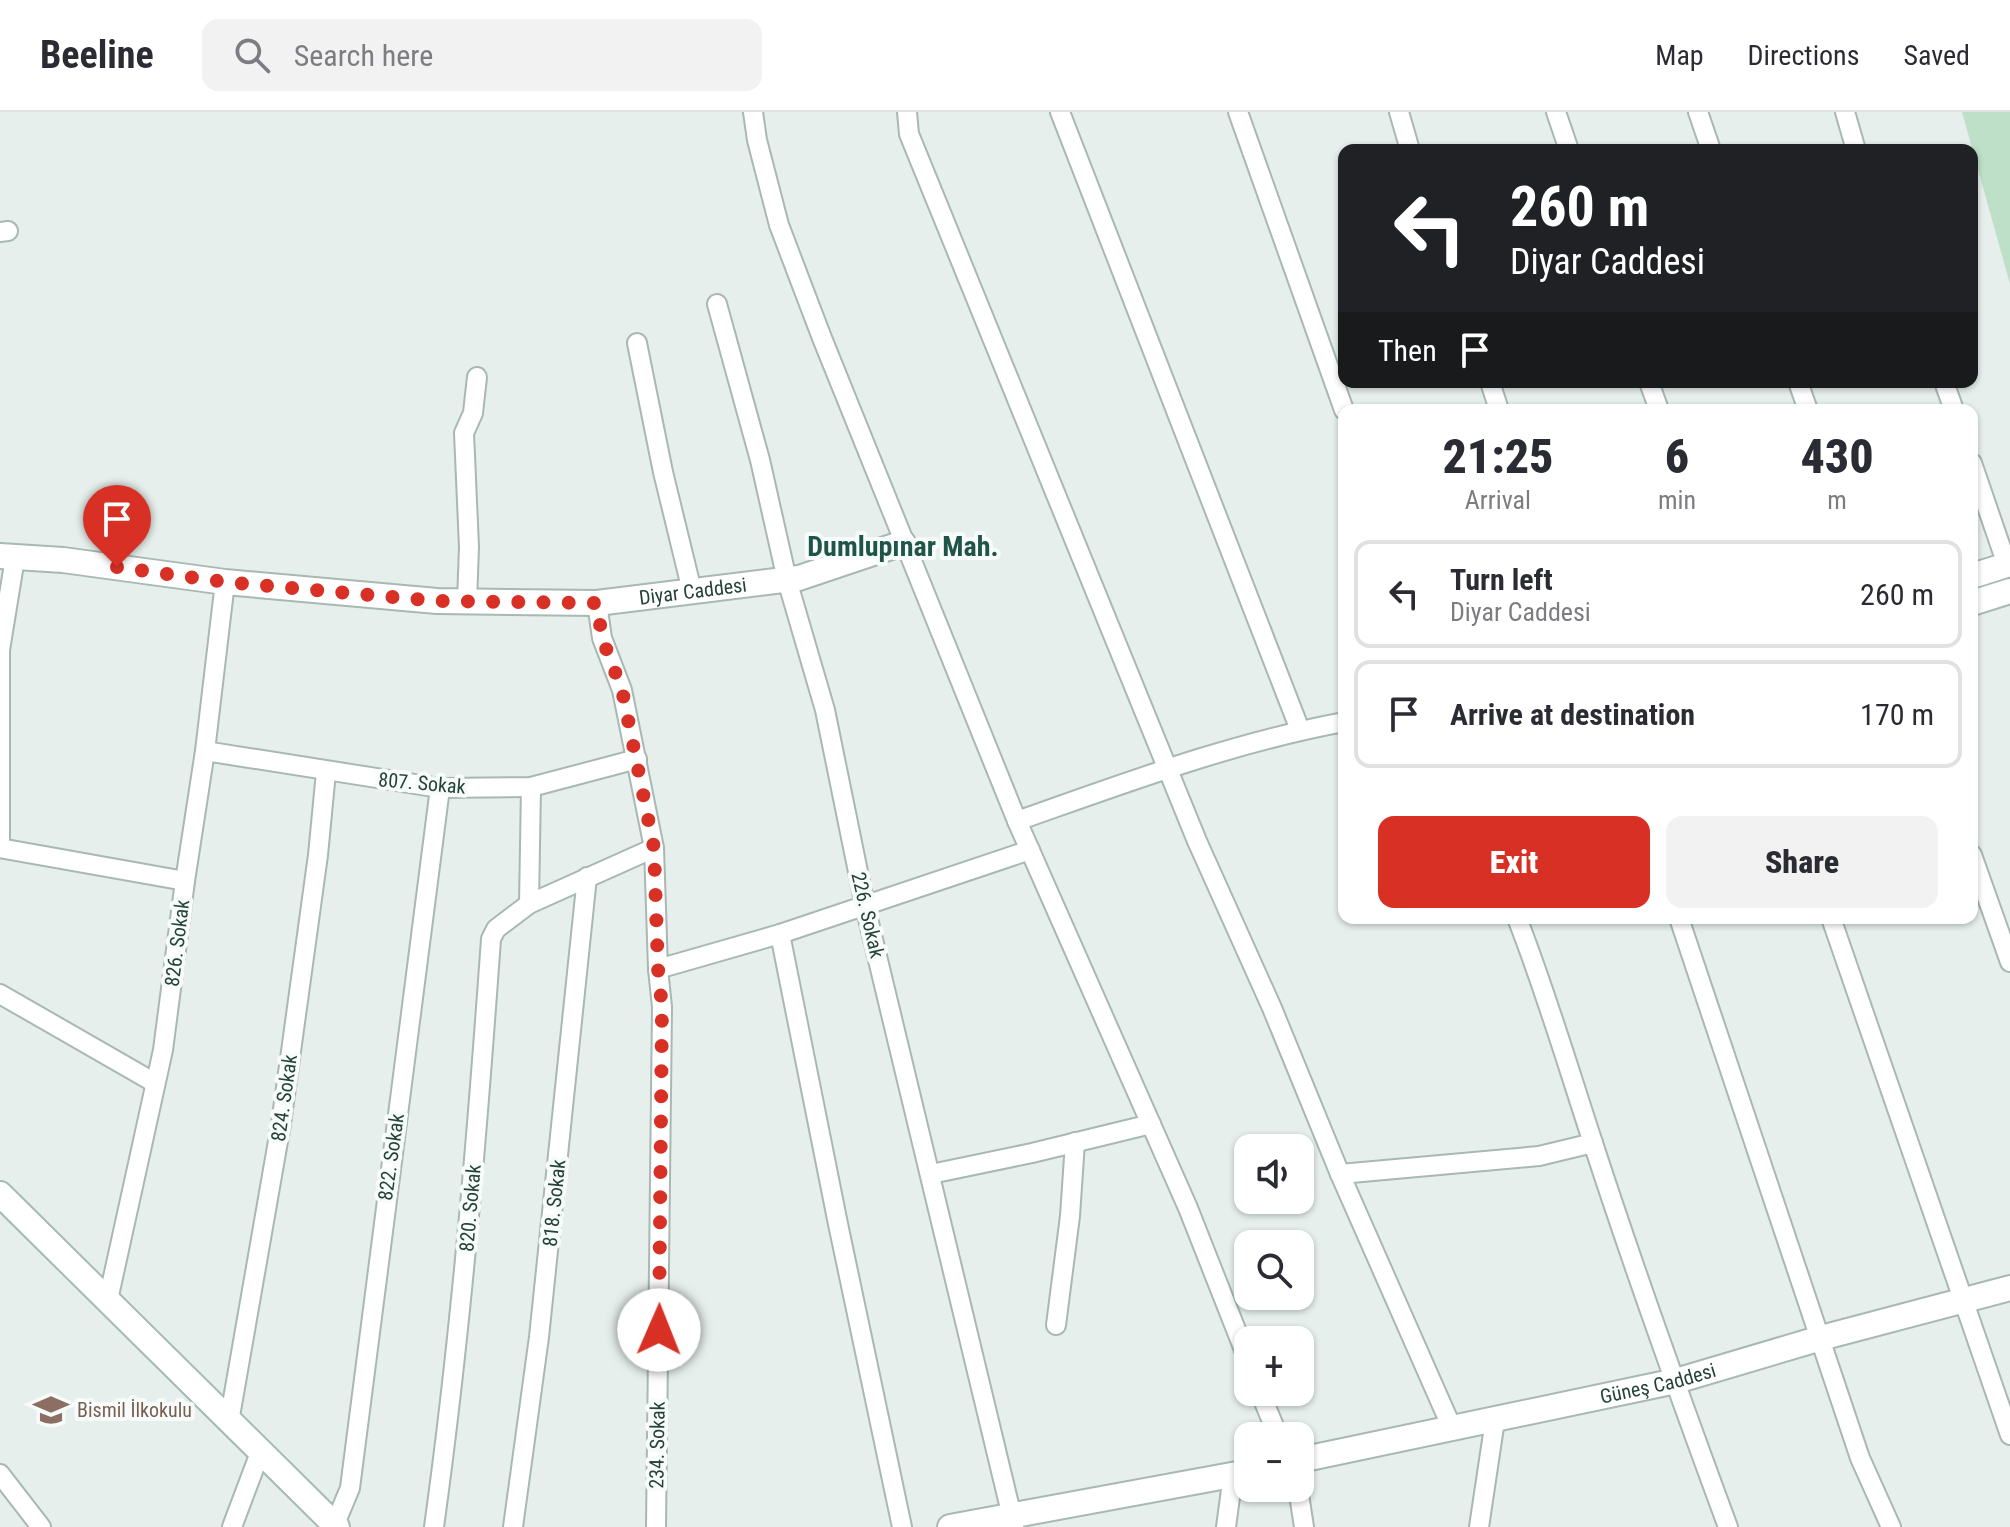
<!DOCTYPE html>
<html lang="en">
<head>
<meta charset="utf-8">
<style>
	body { margin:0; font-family:"Roboto Condensed",sans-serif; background:#f2f2f3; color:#2b2b33; height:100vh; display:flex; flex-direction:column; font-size:30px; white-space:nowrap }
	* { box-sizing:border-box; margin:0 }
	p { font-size:26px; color:#7c7c81 }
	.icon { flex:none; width:44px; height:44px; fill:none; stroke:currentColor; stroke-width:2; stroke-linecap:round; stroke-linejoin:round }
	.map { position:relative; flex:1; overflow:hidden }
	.panel { position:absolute; left:1338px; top:292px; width:640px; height:520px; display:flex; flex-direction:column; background:#fff; border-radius:16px; box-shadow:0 2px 6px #0004 }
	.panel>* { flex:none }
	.top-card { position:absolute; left:1338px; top:32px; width:640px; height:244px; border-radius:16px; box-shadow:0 2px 6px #0004; background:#202124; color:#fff; overflow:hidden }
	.controls { position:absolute; left:1234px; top:1022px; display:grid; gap:16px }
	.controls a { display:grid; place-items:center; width:80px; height:80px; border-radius:16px; background:#fff; box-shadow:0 2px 6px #0004; font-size:40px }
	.pin { position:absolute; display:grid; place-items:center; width:68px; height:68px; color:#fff; margin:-82px -34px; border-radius:50% 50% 50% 0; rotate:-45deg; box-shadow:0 0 8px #0007 }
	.pin .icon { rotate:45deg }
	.me { position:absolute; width:88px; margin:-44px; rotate:1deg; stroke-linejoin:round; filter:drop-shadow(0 0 6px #0008) }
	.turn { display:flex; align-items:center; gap:28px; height:168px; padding:0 40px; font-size:36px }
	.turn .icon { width:104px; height:104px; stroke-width:2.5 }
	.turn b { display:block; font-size:56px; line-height:68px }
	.then { display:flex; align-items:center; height:76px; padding:0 40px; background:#0003; gap:16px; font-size:30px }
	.eta { display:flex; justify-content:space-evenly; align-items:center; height:136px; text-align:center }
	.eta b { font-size:48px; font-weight:800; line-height:56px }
	.action { display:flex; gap:16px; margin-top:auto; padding:16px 40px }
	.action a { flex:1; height:92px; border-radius:16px; background:#d93025; color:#fff; font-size:32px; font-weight:800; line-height:92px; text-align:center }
	.action a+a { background:#f2f2f3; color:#2b2b33 }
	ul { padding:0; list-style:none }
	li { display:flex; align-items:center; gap:24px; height:108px; margin:0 16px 12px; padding:0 24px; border:4px solid #e1e1e2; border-radius:16px }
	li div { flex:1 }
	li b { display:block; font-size:30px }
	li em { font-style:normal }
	header { display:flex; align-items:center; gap:48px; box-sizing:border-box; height:112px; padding:0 40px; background:#fff; border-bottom:2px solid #e1e1e2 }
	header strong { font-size:38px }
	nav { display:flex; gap:44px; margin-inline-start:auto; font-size:28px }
	.search { width:560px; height:72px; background:#f2f2f3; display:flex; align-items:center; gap:20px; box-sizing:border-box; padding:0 28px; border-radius:16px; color:#7c7c81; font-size:30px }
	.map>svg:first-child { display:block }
	.green { fill:#bfe0c8 }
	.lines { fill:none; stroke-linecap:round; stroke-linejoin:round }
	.minor-casing { stroke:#a8b8b2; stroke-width:22 }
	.tertiary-casing { stroke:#a8b8b2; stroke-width:28 }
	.secondary-casing { stroke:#a4bbb3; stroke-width:28 }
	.minor { stroke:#fff; stroke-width:18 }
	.tertiary { stroke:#fff; stroke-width:24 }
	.secondary { stroke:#fff; stroke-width:24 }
	.route { stroke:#d93025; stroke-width:14; stroke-dasharray:0 25.2 }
	.labels { text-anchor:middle; stroke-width:8; stroke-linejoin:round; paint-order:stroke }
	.street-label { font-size:20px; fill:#24423a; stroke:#f7fbf9 }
	.education-label { font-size:20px; fill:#785e54; stroke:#f7fbf9; text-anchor:start }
	.district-label { font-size:28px; font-weight:bold; fill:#1f5548; stroke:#f7fbf9 }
</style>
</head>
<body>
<header>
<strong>Beeline</strong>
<div class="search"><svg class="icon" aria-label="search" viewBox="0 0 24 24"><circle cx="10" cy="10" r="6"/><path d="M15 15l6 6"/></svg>Search here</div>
<nav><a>Map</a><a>Directions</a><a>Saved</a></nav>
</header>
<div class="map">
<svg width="2010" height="1415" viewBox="0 0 2010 1415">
	<rect width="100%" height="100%" fill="#e6efeb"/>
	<path class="green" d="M 1962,0 L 2010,0 L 2010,172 Z"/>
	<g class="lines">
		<g class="minor-casing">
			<g id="minor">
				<path d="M 753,0 L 757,28 L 779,113 L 822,226 L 1017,709 L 1188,1096 L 1248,1248"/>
				<path d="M 907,0 L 909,22 L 1197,729 L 1272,896 L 1340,1062 L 1452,1316"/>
				<path d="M 1060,0 L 1300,618"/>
				<path d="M 1238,0 L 1344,298"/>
				<path d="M 1399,0 L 1410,38"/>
				<path d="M 1556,0 L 1569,38"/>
				<path d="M 1698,0 L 1711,38"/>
				<path d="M 1845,0 L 1856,38"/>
				<path d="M 0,120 L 8,119"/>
				<path d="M 717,192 L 760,348 L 787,468 L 825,598 L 865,794 L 1014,1413"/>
				<path d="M 637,231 L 663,360 L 692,479"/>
				<path d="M 1490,270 L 1499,298"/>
				<path d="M 1649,270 L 1659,298"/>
				<path d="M 1798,270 L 1808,298"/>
				<path d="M 1944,270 L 1954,298"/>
				<path d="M 1972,351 L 2007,453"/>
				<path d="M 467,489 L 469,435 L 464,321 L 473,301 L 477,265"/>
				<path d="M 597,491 L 602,526 L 622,578 L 654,736 L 658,857 L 662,895 L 656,1415"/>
				<path d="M 205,639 L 440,676 L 531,675 L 637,647"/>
				<path d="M 1017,709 C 1125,671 1231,631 1344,610"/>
				<path d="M 0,729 L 0,538 L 15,446"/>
				<path d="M 0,736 L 185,769"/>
				<path d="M 1972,743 L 2010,850"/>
				<path d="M 529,792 L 654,736"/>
				<path d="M 1517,806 C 1546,880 1568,955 1593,1031 C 1635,1160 1681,1288 1728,1415"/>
				<path d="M 1679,806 L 1860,1346 L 1891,1415"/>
				<path d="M 1831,806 L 2010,1323"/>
				<path d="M 780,822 L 838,1112 L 902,1415"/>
				<path d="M 658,857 L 780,822 L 1030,738"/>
				<path d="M 0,882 L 155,971"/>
				<path d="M 931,1062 L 1032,1041 L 1151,1012"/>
				<path d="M 1340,1062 L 1539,1044 L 1593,1031"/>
				<path d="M 108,1188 L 163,938 L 185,769 L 205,639 L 225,470"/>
				<path d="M 1056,1213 L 1070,1104 L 1075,1030"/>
				<path d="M 1260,1280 L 1278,1324"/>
				<path d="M 229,1310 L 281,1012 L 318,743 L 326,660"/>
				<path d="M 0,1362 L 41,1415"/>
				<path d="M 1298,1376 L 1304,1415"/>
				<path d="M 335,1412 L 350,1376 L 440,676"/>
				<path d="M 232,1415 L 261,1338"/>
				<path d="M 434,1415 C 461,1220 477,1024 491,827 L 496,817 L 529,792 L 531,675"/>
				<path d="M 513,1415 L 539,1225 L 587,765"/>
				<path d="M 1226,1415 L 1233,1363"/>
				<path d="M 1479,1415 L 1495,1308"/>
			</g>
		</g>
		<g class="tertiary-casing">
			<g id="tertiary">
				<path id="s1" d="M 0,444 L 63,448 L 225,470 L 437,489 L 597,491 L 799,466 L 903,431"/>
				<path d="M 1972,464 L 2010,452"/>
				<path d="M 1972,491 L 2010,479"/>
				<path id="s2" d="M 1300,1348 L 1676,1269 L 1821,1226 L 2010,1176"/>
				<path d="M 950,1415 L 1248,1360"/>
			</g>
		</g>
		<g class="secondary-casing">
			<path id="secondary" d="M 0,1082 L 337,1415"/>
		</g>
		<use href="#minor" class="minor"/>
		<use href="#tertiary" class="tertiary"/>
		<use href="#secondary" class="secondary"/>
	</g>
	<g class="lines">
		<path class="route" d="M 117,455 L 225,470 L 437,489 L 597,491 L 602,526 L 622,578 L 654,736 L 658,857 L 662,895 L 659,1218"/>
	</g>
	<defs>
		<g id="school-bare" transform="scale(2.76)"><path d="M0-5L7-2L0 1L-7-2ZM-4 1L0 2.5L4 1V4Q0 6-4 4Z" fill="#8d6e63" stroke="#f7fbf9" stroke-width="2.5" paint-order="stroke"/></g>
	</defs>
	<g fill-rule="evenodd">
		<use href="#school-bare" x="51" y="1298"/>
	</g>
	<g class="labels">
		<g class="street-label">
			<text dy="7" stroke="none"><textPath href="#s1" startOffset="696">Diyar Caddesi</textPath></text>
			<text transform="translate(422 671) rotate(5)" y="7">807. Sokak</text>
			<text transform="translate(868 803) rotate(77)" y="7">226. Sokak</text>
			<text transform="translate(177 831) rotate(-83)" y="7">826. Sokak</text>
			<text transform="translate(284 986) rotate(-82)" y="7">824. Sokak</text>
			<text transform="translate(391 1045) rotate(-82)" y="7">822. Sokak</text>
			<text transform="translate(554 1091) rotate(-84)" y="7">818. Sokak</text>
			<text transform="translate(470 1096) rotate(-85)" y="7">820. Sokak</text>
			<text dy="7" stroke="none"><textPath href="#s2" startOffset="366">Güneş Caddesi</textPath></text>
			<text transform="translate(657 1333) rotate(-89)" y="7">234. Sokak</text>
		</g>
		<g class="education-label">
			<text x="77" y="1305">Bismil İlkokulu</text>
		</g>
		<g class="district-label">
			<text x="903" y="444">Dumlupınar Mah.</text>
		</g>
	</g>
</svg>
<div class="controls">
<a><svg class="icon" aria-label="sound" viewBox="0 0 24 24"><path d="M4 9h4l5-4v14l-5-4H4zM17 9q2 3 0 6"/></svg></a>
<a><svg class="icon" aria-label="search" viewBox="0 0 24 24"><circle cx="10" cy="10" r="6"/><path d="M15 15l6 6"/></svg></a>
<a>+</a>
<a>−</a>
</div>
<div class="pin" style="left:117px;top:455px;background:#d93025"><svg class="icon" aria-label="arrive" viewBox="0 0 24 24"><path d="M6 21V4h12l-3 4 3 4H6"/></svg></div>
<svg class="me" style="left:659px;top:1218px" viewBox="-20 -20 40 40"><circle r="19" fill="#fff"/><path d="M0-13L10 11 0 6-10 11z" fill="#d93025"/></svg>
<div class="top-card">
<div class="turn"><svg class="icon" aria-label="left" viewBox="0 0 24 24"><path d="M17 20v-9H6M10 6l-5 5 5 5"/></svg><div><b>260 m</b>Diyar Caddesi</div></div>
<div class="then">Then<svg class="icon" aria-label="arrive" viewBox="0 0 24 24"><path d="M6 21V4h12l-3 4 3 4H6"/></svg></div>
</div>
<section class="panel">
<div class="eta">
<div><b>21:25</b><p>Arrival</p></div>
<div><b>6</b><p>min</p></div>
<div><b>430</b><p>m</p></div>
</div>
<ul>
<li><svg class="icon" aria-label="left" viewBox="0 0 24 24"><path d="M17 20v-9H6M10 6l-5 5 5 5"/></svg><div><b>Turn left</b><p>Diyar Caddesi</p></div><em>260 m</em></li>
<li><svg class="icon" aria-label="arrive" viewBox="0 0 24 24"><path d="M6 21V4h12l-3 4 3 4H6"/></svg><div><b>Arrive at destination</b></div><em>170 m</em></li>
</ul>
<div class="action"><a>Exit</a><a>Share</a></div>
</section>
</div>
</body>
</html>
